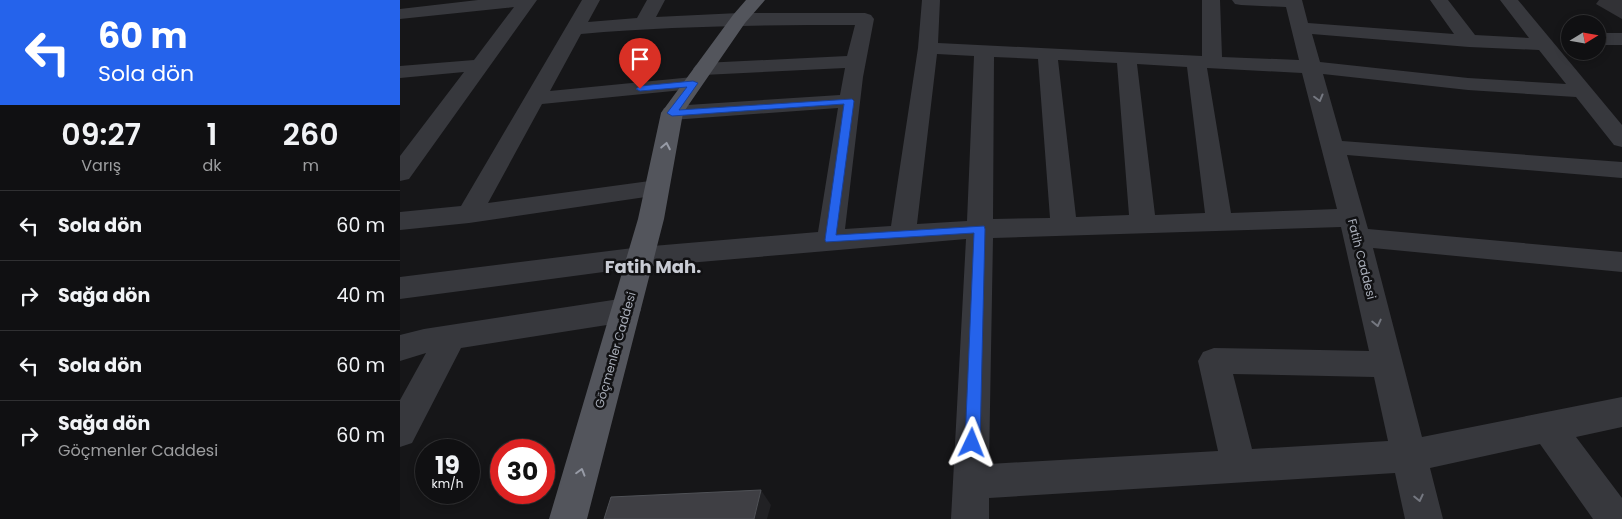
<!DOCTYPE html>
<html lang="tr">
<head>
<meta charset="utf-8">
<style>
	:root { --surface:#101012; --page:#1e1e20; --text:#f1f3f6; --muted:#9c9d9f; --line:#303032 }
	body { margin:0; font-family:Poppins,sans-serif; background:var(--page); color:var(--text); height:100vh; display:flex; flex-direction:column; font-size:19px; white-space:nowrap }
	* { box-sizing:border-box; margin:0 }
	p { font-size:16px; color:var(--muted) }
	.icon { flex:none; width:28px; height:28px; fill:none; stroke:currentColor; stroke-width:2; stroke-linecap:round; stroke-linejoin:round }
	.map { position:relative; flex:1; overflow:hidden }
	.side { display:flex; flex-direction:column; background:var(--surface); width:400px }
	.side>* { flex:none }
	.banner { background:#2563eb; color:#fff; overflow:hidden }
	.needle { width:32px; rotate:79deg }
	.tools { position:absolute; left:1161px; top:15px; display:grid; gap:10px }
	.tools a { display:grid; place-items:center; width:45px; height:45px; border-radius:50%; background:var(--surface); box-shadow:0 2px 8px #0003,0 0 0 1px var(--line); font-size:25px }
	.speed { position:absolute; left:15px; top:439px; display:flex; gap:10px; font-size:25px; font-weight:700; text-align:center }
	.speed>* { display:grid; place-content:center; width:65px; height:65px; border-radius:50%; background:var(--surface); box-shadow:0 2px 8px #0003,0 0 0 1px var(--line); line-height:1 }
	.speed small { font-size:12px; font-weight:400 }
	.speed .limit { border:8px solid #d22; background:#fff; color:#111 }
	.pin { position:absolute; display:grid; place-items:center; width:42px; height:42px; color:#fff; margin:-51px -21px; border-radius:50% 50% 50% 0; rotate:-45deg; box-shadow:0 0 5px #0007 }
	.pin .icon { rotate:45deg }
	.me { position:absolute; width:55px; margin:-28px; rotate:2deg; stroke-linejoin:round; filter:drop-shadow(0 0 4px #0008) }
	.turn { display:flex; align-items:center; gap:18px; height:105px; padding:0 15px; font-size:22px }
	.turn .icon { width:65px; height:65px; stroke-width:2.5 }
	.turn b { display:block; font-size:35px; line-height:42px }
	.eta { display:flex; justify-content:space-evenly; align-items:center; height:85px; text-align:center }
	.eta b { font-size:30px; font-weight:600; line-height:35px }
	ul { padding:0; list-style:none }
	li { display:flex; align-items:center; gap:15px; height:70px; padding:0 15px; border-top:1px solid var(--line) }
	li div { flex:1 }
	li b { display:block; font-size:19px }
	li em { font-style:normal }
	main { display:flex; flex:1; min-height:0 }
	.map>svg:first-child { display:block }
</style>
</head>
<body>
<main>
<section class="side">
<div class="banner">
<div class="turn"><svg class="icon" aria-label="left" viewBox="0 0 24 24"><path d="M17 20v-9H6M10 6l-5 5 5 5"/></svg><div><b>60 m</b>Sola dön</div></div>
</div>
<div class="eta">
<div><b>09:27</b><p>Varış</p></div>
<div><b>1</b><p>dk</p></div>
<div><b>260</b><p>m</p></div>
</div>
<ul>
<li><svg class="icon" aria-label="left" viewBox="0 0 24 24"><path d="M17 20v-9H6M10 6l-5 5 5 5"/></svg><div><b>Sola dön</b></div><em>60 m</em></li>
<li><svg class="icon" aria-label="right" viewBox="0 0 24 24"><path d="M7 20v-9h11M14 6l5 5-5 5"/></svg><div><b>Sağa dön</b></div><em>40 m</em></li>
<li><svg class="icon" aria-label="left" viewBox="0 0 24 24"><path d="M17 20v-9H6M10 6l-5 5 5 5"/></svg><div><b>Sola dön</b></div><em>60 m</em></li>
<li><svg class="icon" aria-label="right" viewBox="0 0 24 24"><path d="M7 20v-9h11M14 6l5 5-5 5"/></svg><div><b>Sağa dön</b><p>Göçmenler Caddesi</p></div><em>60 m</em></li>
</ul>
</section>
<div class="map">
<svg width="1222" height="519" viewBox="0 0 1222 519">
	<rect width="100%" height="100%" fill="#161618"/>
	<g fill="none" stroke-linecap="round" stroke-linejoin="round">
		<path fill="#37383d" fill-rule="evenodd" d="M78,0h59l-128,179 -9,2v-25l64,-84 -64,6v-12l74,-6 40,-53 -114,12v-10z
			M182,0h18l-12,22 49,-4 10,-18h18l-9,17 83,-4h126l6,2 3,4 -11,58 -18,152 46,-3 27,-178 4,-48h18l-2,43 264,13v-56h18l2,57 77,3 -13,-53 -45,-2 -6,-1 -3,-4h70l6,23 146,11 -24,-34h18l27,35 54,3 -29,-38h18l104,125v22l-8,-2 -38,-48 -108,-7 -145,-16 19,67 280,21v16l-275,-23 21,74 254,23v20l-249,-24 49,189 200,-40v30l-46,10 46,61v21h-29l-53,-75 -110,24 13,51h-38l-10,-46 -406,25v21h-38l15,-280 -325,28 -241,32v-22l241,-30 177,-15 20,-124 -166,12 -8,-2 -3,-5 3,-5 8,-2 168,-11 5,-27 -142,7 -7,-2 -3,-4 3,-4 7,-2 144,-7 8,-31c-92,0 -183,1 -274,9l-31,57 143,-14 7,2 3,4 -3,4 -7,2 -151,15 -54,99 169,-23 9,2 3,6 -3,6 -197,29 -69,7v-18l61,-6zM912,34l157,13 70,3 27,34 -98,-6 -148,-16zM537,54l37,2 -7,165 -50,3zM594,57l44,2 12,159 -57,1zM658,60l59,3 12,152 -53,2zM737,64l50,3 18,146 -50,2zM807,68l95,5 35,136 -106,4zM941,227l28,124 -155,-3 -11,4 -5,9 20,90 -229,13 4,-226zM833,374l141,3 14,64 -136,8z
			M1198,33h24v12h-24z
			M226,298l10,4 5,8 -5,8 -10,4 -165,26 -49,95 -12,4v-47l26,-47 -26,8v-26l24,-6z"/>
		<path fill="#53555c" fill-rule="evenodd" d="M346,0h19l-20,23 -62,90 -19,106 -77,300h-38l89,-300 23,-106 72,-98z"/>
	</g>
	<path fill="#323236" d="M1199,0h23v19l-26,-15z"/>
	<path fill="#212124" d="M361,490l10,15 -4,14h-13z"/>
	<path fill="#3f3f44" stroke="#4f5156" d="M361,490l-7,29h-150l7,-22z"/>
	<defs><path id="oneway-chevron" d="M-2-3.5L2.5 0L-2 3.5" fill="none" stroke-width="1.6" stroke-linecap="round" stroke-linejoin="round" transform="scale(1.25)"/></defs>
	<g stroke="#757881">
		<use href="#oneway-chevron" transform="translate(919 98) rotate(75)"/>
		<use href="#oneway-chevron" transform="translate(977 323) rotate(77)"/>
		<use href="#oneway-chevron" transform="translate(1019 498) rotate(77)"/>
	</g>
	<g stroke="#979ba6">
		<use href="#oneway-chevron" transform="translate(266 146) rotate(-79)"/>
		<use href="#oneway-chevron" transform="translate(181 472) rotate(-74)"/>
	</g>
	<path fill="#2563eb" stroke="#184099" d="M293,81l5,2 -19,27 173,-11 2,2 -18,134 148,-9 1,3 -5,214 -3,5 -5,2 -5,-2 -2,-5 9,-210 -148,9 -1,-2 19,-136 -172,12 -5,-3 20,-26 -47,4 -4,-2 4,-3z"/>
	<g text-anchor="middle" dominant-baseline="central" stroke-width="5" stroke-linejoin="round" paint-order="stroke">
		<g font-size="12" fill="#a8adb8" stroke="#111113">
			<text transform="translate(962 259) rotate(76)">Fatih Caddesi</text>
			<text transform="translate(215 350) rotate(-74)">Göçmenler Caddesi</text>
		</g>
		<g font-size="18" font-weight="bold" fill="#c9ccd4" stroke="#111113">
			<text x="253" y="266">Fatih Mah.</text>
		</g>
	</g>
</svg>
<div class="tools">
<a><svg class="needle" viewBox="-14 -14 28 28"><path d="M0-13l5 13h-10z" fill="#e53935"/><path d="M0 13l5-13h-10z" fill="#9c9d9f"/></svg></a>
</div>
<div class="speed"><div>19<small>km/h</small></div><div class="limit">30</div></div>
<div class="pin" style="left:240px;top:89px;background:#d93025"><svg class="icon" aria-label="arrive" viewBox="0 0 24 24"><path d="M6 21V4h12l-3 4 3 4H6"/></svg></div>
<svg class="me" style="left:572px;top:443px" viewBox="-20 -20 40 40"><path d="M0-17L14 15 0 8-14 15z" fill="#2563eb" stroke="#fff" stroke-width="4"/></svg>
</div>
</main>
</body>
</html>
